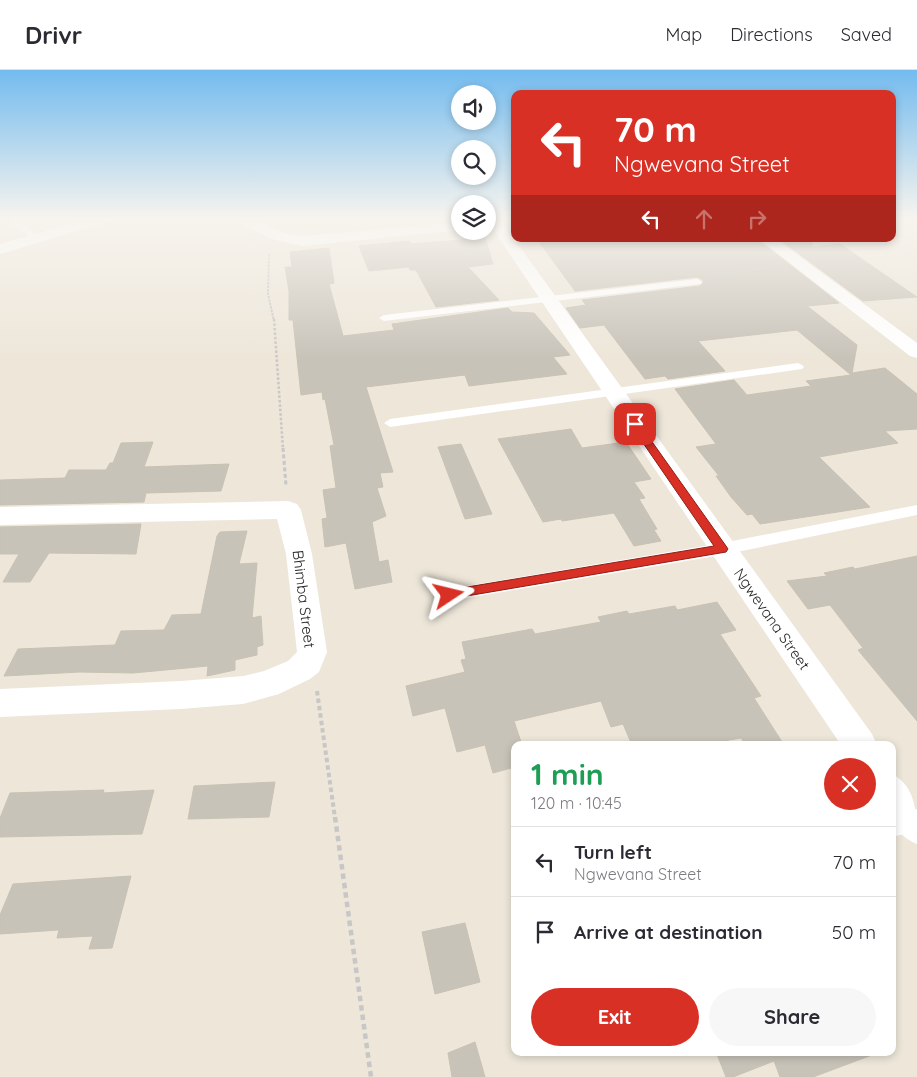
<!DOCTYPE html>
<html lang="en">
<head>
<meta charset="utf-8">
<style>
	:root { --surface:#fff; --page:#f7f7f7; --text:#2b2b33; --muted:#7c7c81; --line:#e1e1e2; --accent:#d93025 }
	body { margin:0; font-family:Quicksand,sans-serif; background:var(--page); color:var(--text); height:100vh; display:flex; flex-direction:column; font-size:19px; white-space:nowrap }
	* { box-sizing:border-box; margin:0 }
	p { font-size:16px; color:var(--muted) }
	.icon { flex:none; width:28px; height:28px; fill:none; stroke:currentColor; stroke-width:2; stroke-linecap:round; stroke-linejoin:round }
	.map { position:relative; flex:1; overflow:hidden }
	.drawer { position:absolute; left:511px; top:671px; width:385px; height:315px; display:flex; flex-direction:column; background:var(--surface); border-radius:10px; box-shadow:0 2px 8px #0003 }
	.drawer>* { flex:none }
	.top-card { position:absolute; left:511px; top:20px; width:385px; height:152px; border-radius:10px; box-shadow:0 2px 8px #0003; background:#d93025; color:#fff; overflow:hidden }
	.fabs { position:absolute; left:451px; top:15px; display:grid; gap:10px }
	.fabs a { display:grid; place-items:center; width:45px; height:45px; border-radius:50%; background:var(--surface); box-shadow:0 2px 8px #0003; font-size:25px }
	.pin { position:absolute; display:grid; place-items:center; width:42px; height:42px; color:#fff; margin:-21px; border-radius:10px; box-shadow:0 2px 8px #0006 }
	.me { position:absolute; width:55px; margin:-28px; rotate:80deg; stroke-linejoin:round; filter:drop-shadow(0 0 4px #0008) }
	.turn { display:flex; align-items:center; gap:18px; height:105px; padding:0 20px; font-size:22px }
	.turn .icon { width:65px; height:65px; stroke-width:2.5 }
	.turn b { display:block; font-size:35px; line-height:42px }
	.lanes { display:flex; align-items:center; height:48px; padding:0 20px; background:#0003; justify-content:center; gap:25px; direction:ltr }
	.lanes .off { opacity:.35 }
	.round { display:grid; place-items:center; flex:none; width:52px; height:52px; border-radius:26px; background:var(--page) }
	.overview { display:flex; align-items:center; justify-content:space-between; height:85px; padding:0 20px }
	h1 { font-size:30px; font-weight:700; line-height:38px; color:#1e9e55 }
	.cta { display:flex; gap:10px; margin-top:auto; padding:10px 20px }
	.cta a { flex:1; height:58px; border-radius:30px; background:var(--accent); color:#fff; font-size:20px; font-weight:700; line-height:58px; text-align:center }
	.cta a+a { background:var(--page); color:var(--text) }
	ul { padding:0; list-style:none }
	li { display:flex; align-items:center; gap:15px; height:70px; padding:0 20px; border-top:1px solid var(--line) }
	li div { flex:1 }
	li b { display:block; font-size:19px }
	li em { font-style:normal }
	header { display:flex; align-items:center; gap:30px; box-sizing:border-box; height:70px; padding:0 25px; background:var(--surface); border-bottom:1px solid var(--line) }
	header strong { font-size:24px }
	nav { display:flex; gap:28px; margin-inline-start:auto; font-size:18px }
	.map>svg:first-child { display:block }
</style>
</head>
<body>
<header>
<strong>Drivr</strong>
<nav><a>Map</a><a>Directions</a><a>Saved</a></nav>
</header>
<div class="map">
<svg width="917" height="1007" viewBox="0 0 917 1007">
	<rect width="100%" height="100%" fill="#ede6d9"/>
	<path fill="#c8c3b9" stroke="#c8c2b3" d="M485,168l8,26 -25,3 31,33 -63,7 -20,-37h-6l-1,-3 -40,4 -10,-25 50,-5 2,3z
		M537,169h220l82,64 -32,3 50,39 -5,28 33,-5 32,26v35l-32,2 13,12 -79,14 51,50 -110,17 -8,-10 -5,1 -16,-18 -15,-21h3l-23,-29 20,-3 -41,-55 59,-9 13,15 64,-9 -5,-5 45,-6 -54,-45 -99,11 27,30 -57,8 -3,-3 -20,3 -41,-54 -24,3 -14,-20 20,-3 -4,-5 118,-14 3,-3v-3l-6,-3 -122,14z
		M779,169h33v8l28,-3 77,53 -54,4z
		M329,178l5,35 -5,1 14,52 51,-6 -2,-6 116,-16 4,4 22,1 36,42 -17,2 14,17 -98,12 -4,-11 -99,12 27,85 -13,1 3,14 -6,1 9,28 -14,6 7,40 9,-2 4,22 -37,7 -9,-46 -21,4 -3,-28 5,-1 -4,-28 13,-2 -6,-42 4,-1 -9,-46 -2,1 -1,-8 -21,3 -8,-75h-4v-29l-4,-24h7l-2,-15z
		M571,359l11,19 44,-6 25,37 -17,3 11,16 -6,1 18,30 -3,1 7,11 -27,5 -20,-33 -52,8 -1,-2 -18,3 -45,-83z
		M153,372l-9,25 85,-3 -8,27 -75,2 -2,9 -144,3v-25l65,-2 4,-8h37l4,-7h3l8,-20z
		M461,374l31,70 -27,5 -27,-72z
		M141,454l-5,30 -87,-1 -19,29h-27l16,-28h-19v-27z
		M247,461l-8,33 18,-1 -5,55 9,-2 2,29 -6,2v8l-22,5v10l-28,6 1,-10 -75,7 -53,-1 -76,4 14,-27 97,-4 6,-14 43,-1 8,-15 29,-1 16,-78 3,-4z
		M917,486v165l-59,-71 5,-2 -33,-43 -22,4 -21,-28 40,-5 -3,-3 29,-6 2,2z
		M717,532l19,28 -16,4 41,62 -7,2 30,47h-38l-5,-7 -41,7h-68l-9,-21 -12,3 -10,-26 -87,20 8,24h-7v22l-22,6 -8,-28 -28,7 -12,-44 -32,8 -7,-30 59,-14 -4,-12 5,-1 -4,-17 70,-13 3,5 66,-12 -3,-5 29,-6 2,3 46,-8 2,4z
		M275,712l-6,35 -81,2 6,-33z
		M104,720l-1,3 51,-3 -12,44 -142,3v-19l10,-25z
		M131,806l-19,72 -23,1 4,-13 -36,2 2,-8 -59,4v-19l13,-31z
		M465,853l15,59 -45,12 -13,-62z
		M475,972l10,35h-33l-4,-24z
		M716,982h156v3l-59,22h-33l-6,-16 -41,16h-7z"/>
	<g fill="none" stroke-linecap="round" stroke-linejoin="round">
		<path stroke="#c7c7c7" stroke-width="2" stroke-dasharray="2.5 1" stroke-linecap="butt" d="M269,184l-1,40 6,27
			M713,205l58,-8"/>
		<path stroke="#c7c7c7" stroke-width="2.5" stroke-dasharray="2.5 2" stroke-linecap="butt" d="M274,249l9,130"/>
		<path stroke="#c7c7c7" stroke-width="3" stroke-dasharray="4 2.5" stroke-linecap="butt" d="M283,378l3,38"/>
		<path stroke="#c7c7c7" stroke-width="4" stroke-dasharray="4.5 3" stroke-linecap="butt" d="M317,621l18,127"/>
		<path stroke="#c7c7c7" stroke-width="4.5" stroke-dasharray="5.5 4" stroke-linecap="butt" d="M335,747l36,260"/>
		<path fill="#fff" fill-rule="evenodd" d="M7,148h9l24,20 -4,3 -3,-1z
			M697,209l5,3 -2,2 -316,37 -5,-3 5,-3z
			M798,293l4,2 2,2 -2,2 -412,58 -6,-4 6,-4z
			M917,435v10l-195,40 -273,46 -6,-1 -2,-5 2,-5 6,-1 273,-46z
			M917,739v22l-25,6v-22z"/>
		<path fill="#fff" fill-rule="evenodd" d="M89,148h23l-2,3 -110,33v-10z
			M233,148h19l32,15 19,3 157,-14v8l-157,16 -28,-6 -40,-19z
			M488,148h11l373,516 5,11h-36l-353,-523z
			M288,431l9,3 4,6 11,44 15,98 -8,20 -9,7 -31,15 -36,10 -62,5 -181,8v-28l181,-8 62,-5 21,-5 24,-10 9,-9 -11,-98 -9,-35 -277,6v-18z
			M892,704c25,13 25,41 25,70 -32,-13 -25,-40 -25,-70z"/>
		<path fill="#fff" fill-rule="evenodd" d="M759,169h17l141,104v15l-7,-2z"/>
	</g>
	<linearGradient id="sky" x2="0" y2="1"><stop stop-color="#73bbef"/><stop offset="0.51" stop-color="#f7f4ee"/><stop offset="1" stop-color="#f7f4ee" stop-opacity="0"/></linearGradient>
	<rect width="917" height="289" fill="url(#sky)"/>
	<path fill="#d93025" stroke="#8d1f18" d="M635,351l3,1 88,124 2,3 -2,3 -277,47 -5,-1 -1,-3 6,-5 265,-44 -84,-122z"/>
	<g text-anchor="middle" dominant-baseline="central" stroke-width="4" stroke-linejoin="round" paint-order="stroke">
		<g font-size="15" fill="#292929" stroke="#fff">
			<text transform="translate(304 529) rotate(83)">Bhimba Street</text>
			<text transform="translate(772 549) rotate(55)">Ngwevana Street</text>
		</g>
	</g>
</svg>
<div class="fabs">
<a><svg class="icon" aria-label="sound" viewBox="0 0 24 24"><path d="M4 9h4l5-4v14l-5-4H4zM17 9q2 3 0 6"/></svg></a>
<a><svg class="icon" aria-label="search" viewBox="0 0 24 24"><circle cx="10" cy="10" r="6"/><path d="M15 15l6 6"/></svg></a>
<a><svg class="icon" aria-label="layers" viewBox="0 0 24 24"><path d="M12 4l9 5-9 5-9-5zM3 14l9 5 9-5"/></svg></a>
</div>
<div class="pin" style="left:635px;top:354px;background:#d93025"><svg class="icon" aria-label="arrive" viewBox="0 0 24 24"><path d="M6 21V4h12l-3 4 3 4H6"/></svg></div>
<svg class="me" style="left:449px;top:525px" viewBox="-20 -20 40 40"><path d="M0-17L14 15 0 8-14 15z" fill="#d93025" stroke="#fff" stroke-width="4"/></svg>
<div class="top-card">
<div class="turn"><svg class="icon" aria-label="left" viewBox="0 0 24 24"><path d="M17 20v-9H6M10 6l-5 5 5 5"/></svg><div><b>70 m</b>Ngwevana Street</div></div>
<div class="lanes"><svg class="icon" aria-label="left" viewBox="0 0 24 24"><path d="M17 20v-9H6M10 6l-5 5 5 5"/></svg><svg class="icon off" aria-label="ahead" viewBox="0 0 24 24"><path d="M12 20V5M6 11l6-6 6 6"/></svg><svg class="icon off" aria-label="right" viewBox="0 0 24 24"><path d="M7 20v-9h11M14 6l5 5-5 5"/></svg></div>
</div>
<section class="drawer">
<div class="overview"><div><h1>1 min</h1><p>120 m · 10:45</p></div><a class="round" style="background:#d93025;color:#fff"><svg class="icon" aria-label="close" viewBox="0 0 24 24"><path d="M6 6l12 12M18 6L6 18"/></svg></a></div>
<ul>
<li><svg class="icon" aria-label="left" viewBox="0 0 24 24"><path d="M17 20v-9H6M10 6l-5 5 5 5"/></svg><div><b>Turn left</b><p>Ngwevana Street</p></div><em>70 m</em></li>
<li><svg class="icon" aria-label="arrive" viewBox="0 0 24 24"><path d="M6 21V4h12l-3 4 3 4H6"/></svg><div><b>Arrive at destination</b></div><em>50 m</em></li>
</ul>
<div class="cta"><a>Exit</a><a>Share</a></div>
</section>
</div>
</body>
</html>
